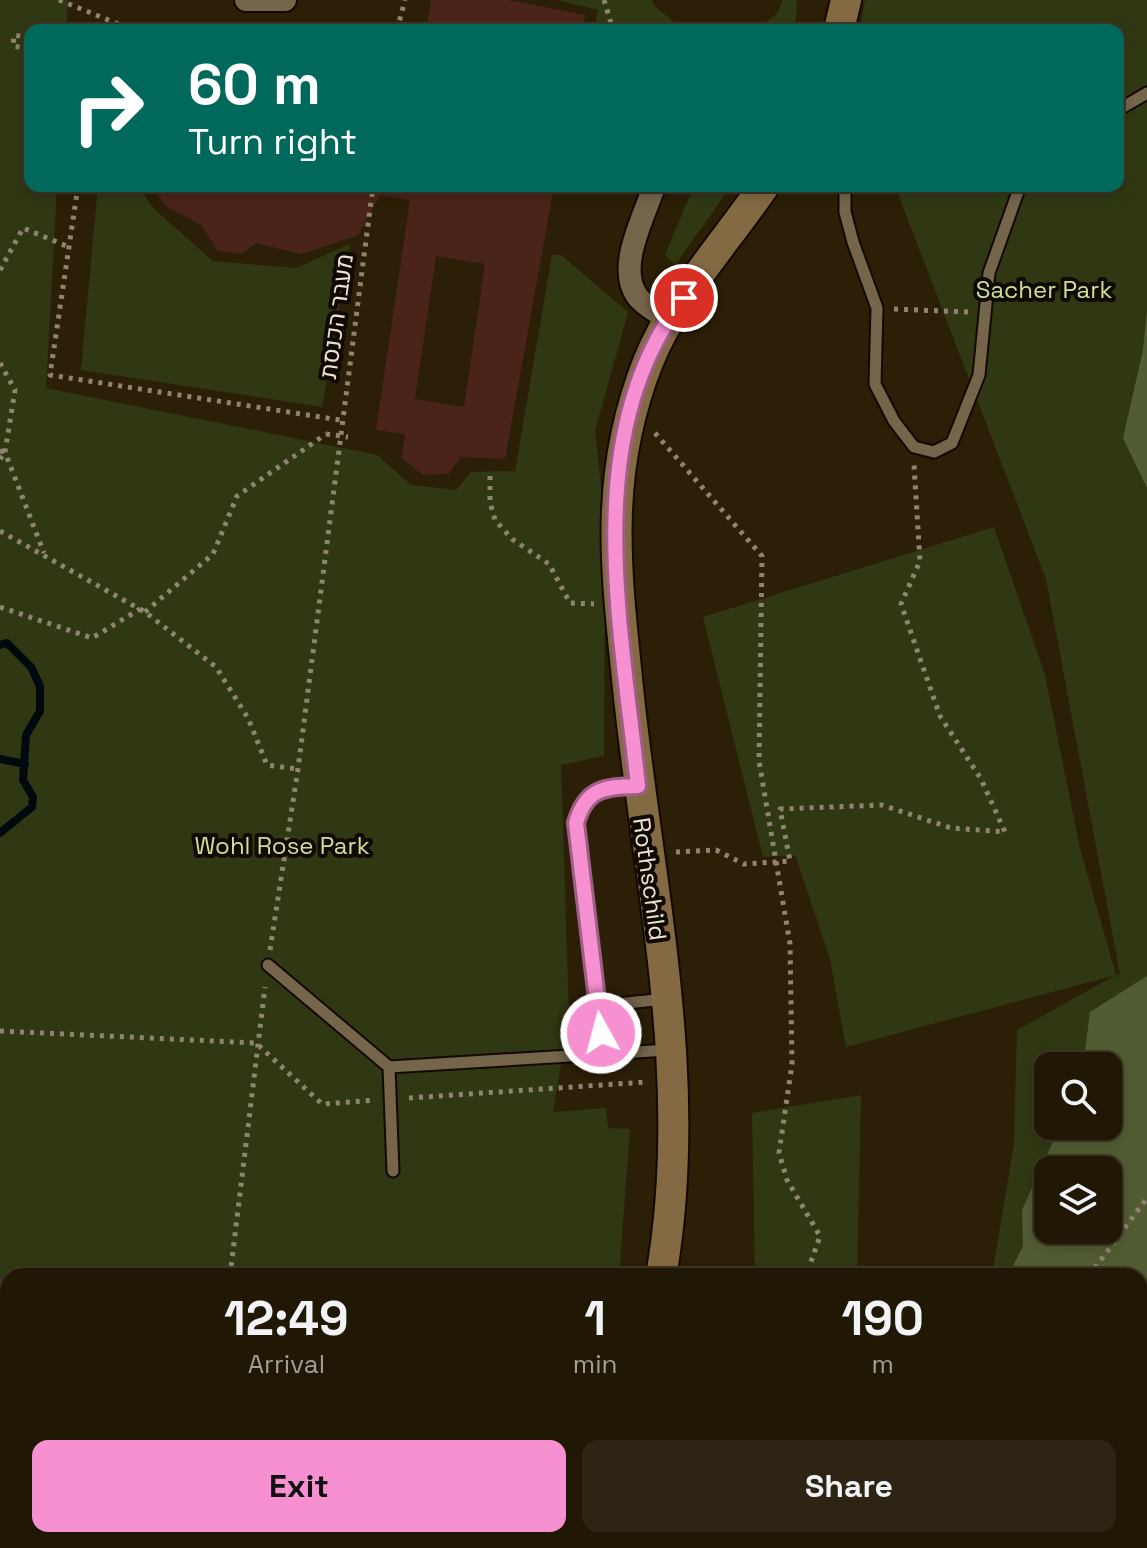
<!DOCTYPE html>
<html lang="en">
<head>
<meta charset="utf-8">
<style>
	:root { --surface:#211705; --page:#2d2413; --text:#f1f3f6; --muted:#a29f9a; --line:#3e3627; --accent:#f690d0 }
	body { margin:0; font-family:"Space Grotesk",Heebo,sans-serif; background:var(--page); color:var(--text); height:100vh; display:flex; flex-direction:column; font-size:30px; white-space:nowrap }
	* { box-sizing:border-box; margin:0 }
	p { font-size:26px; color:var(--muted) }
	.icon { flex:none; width:44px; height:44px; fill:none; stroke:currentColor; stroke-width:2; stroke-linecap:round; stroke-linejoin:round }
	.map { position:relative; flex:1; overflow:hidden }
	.panel { position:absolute; left:0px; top:1268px; width:1148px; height:280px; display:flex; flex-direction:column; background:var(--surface); border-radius:24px 24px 0 0; box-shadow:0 4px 12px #0003,0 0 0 2px var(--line) }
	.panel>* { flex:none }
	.banner { position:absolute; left:24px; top:24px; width:1100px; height:168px; border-radius:16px; box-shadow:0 4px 12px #0003,0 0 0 2px var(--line); background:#00695c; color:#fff; overflow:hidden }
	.tools { position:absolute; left:1034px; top:1052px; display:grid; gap:16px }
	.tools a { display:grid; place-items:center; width:88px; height:88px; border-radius:16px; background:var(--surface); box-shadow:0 4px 12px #0003,0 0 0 2px var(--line); font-size:40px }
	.pin { position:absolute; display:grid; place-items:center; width:68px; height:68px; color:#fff; margin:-34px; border:4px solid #fff; border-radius:50%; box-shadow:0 2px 8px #0007 }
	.me { position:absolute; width:88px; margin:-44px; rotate:353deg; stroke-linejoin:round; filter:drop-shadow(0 0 6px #0008) }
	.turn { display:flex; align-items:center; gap:28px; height:168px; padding:0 32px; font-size:36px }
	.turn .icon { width:104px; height:104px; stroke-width:2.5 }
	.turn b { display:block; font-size:56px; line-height:68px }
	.eta { display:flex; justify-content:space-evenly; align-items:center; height:136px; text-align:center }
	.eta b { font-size:48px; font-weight:700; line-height:56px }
	.button { display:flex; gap:16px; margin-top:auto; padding:16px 32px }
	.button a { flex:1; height:92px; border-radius:16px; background:var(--accent); color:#111; font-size:32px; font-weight:700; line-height:92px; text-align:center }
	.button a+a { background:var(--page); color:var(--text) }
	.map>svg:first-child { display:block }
</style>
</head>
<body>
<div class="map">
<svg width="1147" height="1548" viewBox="0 0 1147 1548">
	<rect width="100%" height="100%" fill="#2c1f07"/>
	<path fill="#303813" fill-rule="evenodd" d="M0,0h68l-2,30h-36v156h27l-11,202 331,67 34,30 45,5 15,-18 44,-1 37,-216h9l67,57 -33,119 10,93 -1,232 -43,9 8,251 -16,96 53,-4 2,20 22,1 -11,147h-611v200l-8,-2z
		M557,0h95l2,6 31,24h-91l4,-20z
		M783,0h14l-2,30h-42l24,-16z
		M865,0h282v1548h-199l1,-8h191v-264h-148l22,-133 3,-113 99,-55 -270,72 -16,-88 -35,-104 -32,2 -60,-240 291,-90 51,148 35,174 36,126 4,-1 -74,-395 -151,-393h223v-156h-258zM1048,1066h60v60h-60zM1048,1170h60v60h-60z
		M98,186h40l16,23 59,52 83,7 54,-24 -28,163 -241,-37z
		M694,186h37l-56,79 -10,-10z
		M861,1095l-4,181h-102l-3,-163z"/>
	<path fill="#525c33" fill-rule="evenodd" d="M1147,310v178l-24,-50 20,-88z
		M1147,976v572h-192l1,-8h184v-264h-132l15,-30 -1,-36 38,-84h48v-60h-25l7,-54zM1048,1170h60v60h-60z"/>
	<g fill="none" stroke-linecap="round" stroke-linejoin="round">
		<path stroke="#00090e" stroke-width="8" d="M0,645l7,-2 24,24 9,19v25l-14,24 -3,45 10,17 -1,10 -32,26
			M0,759l25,5"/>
	</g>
	<path fill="#4b2419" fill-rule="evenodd" d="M431,0h77l77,15 -2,15h-157z
		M151,186h403l-49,273 -44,-2 -13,17 -25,1 -21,-17 3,-24 -29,-4 34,-230 -30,-5 -22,40 -57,19 -45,-11 -15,11 -23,-3 -17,-26 -35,-19zM436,256l49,8 -21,143 -49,-8z
		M600,1540h121l-1,8h-121z"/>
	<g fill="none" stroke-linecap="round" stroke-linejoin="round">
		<defs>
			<path id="lane" d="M1118,110l29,-17
				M845,186v26l8,30 24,66 -2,76 19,37 20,26 20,5 18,-9 27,-68 10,-102 31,-87
				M268,965l121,102 279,-17
				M598,1006l67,-7
				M601,1033l-25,-210c10,-35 27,-36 61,-37
				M389,1067l4,104
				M386,1548l25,-8
				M436,1548l3,-8
				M759,1548l2,-8
				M798,1548l1,-8
				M914,1548l1,-8"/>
			<path id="street" d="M246,0h39
				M654,186c-9,30 -38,80 -17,110 6,9 21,16 30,23
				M896,1540l2,8"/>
			<path id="secondary" d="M839,30l7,-30
				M661,1276c35,-196 -13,-393 -33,-588 -12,-118 -25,-212 20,-326 25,-63 78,-120 116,-176
				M0,1520l8,2"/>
		</defs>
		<use href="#lane" stroke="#140800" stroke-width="15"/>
		<use href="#street" stroke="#140800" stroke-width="26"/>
		<use href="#secondary" stroke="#140800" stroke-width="34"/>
		<path stroke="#8f8471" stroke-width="5" stroke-dasharray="4 6" stroke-linecap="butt" d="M59,0l74,30
			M604,0l9,30
			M397,30l8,-30
			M30,38l-16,-3 -1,11 17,3
			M78,186l-28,189 290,45
			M0,270l23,-42 46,19
			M894,309l74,3
			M0,363l15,27 -10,62 39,101
			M655,433l107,123 -3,205 31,183 2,120 -13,89 8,27 33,56 -14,40
			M0,451l5,1 -5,7
			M490,476v26l5,18 17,19 37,25 21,39 24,1
			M0,531l145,81 71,55 32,51 19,47 31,4
			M0,607l92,31 48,-29
			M145,612l68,-58 24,-58 89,-62
			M676,852l40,-2 28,14 46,-3 -10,-52 102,-4 69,23 54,4 -24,-53 -41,-63 -39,-112 19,-43 -6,-96
			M270,950l28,-181 75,-583
			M0,1031l256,12 66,61 53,-4
			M409,1098l237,-16
			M230,1276l35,-289
			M1089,1276l58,-78
			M0,1310l8,2
			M0,1378l8,-26
			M0,1409l8,5
			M572,1548v-8"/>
		<use href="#lane" stroke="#74654b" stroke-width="11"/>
		<use href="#street" stroke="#74654b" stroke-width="22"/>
		<use href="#secondary" stroke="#846a43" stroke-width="30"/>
		<path stroke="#8f8471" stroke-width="5" stroke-dasharray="4 6" stroke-linecap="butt" d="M326,434l22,3"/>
	</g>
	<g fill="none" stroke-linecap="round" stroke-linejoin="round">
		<defs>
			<path id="route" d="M601,1033l-25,-210c10,-35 28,-36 62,-37 -16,-157 -60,-353 46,-488"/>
		</defs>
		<use href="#route" stroke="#a05e87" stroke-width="20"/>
		<use href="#route" stroke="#f690d0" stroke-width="14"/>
	</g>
	<g text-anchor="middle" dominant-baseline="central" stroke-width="8" stroke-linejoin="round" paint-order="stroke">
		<g font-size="24" fill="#cedf9a" stroke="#100a03">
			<text x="1044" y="289">Sacher Park</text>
			<text x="282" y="845">Wohl Rose Park</text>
		</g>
		<g font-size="24" fill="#ece4d5" stroke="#100a03">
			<text transform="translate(336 316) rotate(-82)">מעבר הכנסת</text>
			<text transform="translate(650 879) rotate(82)">Rothschild</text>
		</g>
	</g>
</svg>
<div class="tools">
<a><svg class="icon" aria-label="search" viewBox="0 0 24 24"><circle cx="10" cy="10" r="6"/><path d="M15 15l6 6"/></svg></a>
<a><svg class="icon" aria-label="layers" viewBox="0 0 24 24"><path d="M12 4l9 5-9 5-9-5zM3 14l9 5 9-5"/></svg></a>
</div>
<div class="pin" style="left:684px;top:298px;background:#d93025"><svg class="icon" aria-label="arrive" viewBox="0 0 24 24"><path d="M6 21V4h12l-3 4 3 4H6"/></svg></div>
<svg class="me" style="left:601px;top:1033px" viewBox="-20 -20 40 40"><circle r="17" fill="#f690d0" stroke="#fff" stroke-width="3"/><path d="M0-11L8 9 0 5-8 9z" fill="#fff"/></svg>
<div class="banner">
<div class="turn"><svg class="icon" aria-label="right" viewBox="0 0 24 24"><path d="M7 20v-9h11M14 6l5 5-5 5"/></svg><div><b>60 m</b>Turn right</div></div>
</div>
<section class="panel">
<div class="eta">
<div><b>12:49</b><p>Arrival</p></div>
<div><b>1</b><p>min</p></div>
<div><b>190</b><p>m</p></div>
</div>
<div class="button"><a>Exit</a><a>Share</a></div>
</section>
</div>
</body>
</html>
